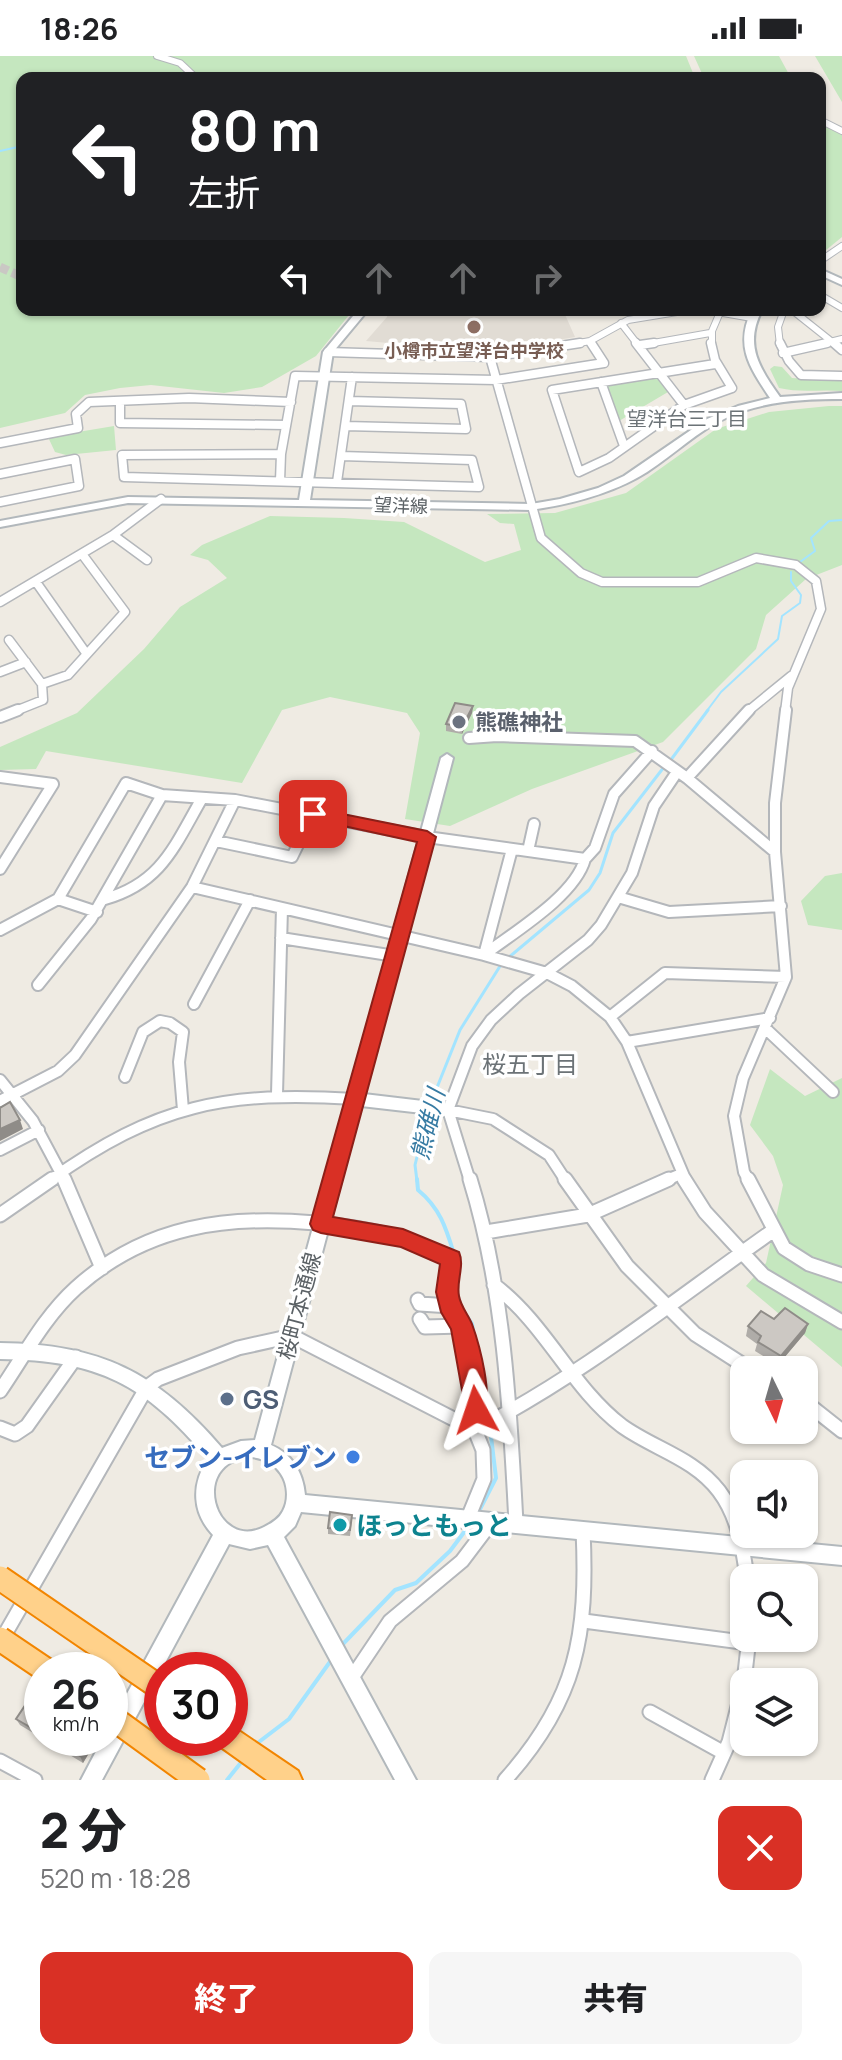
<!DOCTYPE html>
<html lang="ja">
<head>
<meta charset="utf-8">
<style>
	:root { --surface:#fff; --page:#f6f6f6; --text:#202124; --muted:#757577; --accent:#d93025 }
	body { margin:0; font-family:Manrope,"Noto Sans JP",sans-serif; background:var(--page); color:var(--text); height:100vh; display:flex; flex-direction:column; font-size:30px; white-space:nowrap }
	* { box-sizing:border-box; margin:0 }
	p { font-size:26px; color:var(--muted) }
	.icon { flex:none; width:44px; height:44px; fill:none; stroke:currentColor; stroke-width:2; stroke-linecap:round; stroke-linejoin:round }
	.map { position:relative; height:1724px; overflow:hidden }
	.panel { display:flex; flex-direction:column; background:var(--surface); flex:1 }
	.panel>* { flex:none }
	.guide { position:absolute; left:16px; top:16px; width:810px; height:244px; border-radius:16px; box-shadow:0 2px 6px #0004; background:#202124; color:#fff; overflow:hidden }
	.needle { width:52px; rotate:175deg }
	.buttons { position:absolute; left:730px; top:1300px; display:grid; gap:16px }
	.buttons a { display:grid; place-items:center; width:88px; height:88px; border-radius:16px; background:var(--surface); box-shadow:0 2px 6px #0004; font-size:40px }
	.speed { position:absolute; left:24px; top:1596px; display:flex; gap:16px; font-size:40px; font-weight:700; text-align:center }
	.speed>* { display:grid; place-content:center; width:104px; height:104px; border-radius:50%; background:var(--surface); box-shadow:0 2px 6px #0004; line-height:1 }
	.speed small { font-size:20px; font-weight:400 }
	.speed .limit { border:12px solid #d22; background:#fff; color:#111 }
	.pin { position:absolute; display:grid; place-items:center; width:68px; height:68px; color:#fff; margin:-34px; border-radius:16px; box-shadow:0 4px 12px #0006 }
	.me { position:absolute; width:88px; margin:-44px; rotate:355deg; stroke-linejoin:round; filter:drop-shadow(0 0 6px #0008) }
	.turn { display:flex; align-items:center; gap:28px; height:168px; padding:0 40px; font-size:36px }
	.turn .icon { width:104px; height:104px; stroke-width:2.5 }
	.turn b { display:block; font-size:56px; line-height:68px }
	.lanes { display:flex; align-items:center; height:76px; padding:0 40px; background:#0003; justify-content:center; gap:40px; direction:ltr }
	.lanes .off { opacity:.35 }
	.round { display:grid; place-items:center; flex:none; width:84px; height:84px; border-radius:16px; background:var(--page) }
	.head { display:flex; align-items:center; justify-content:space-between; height:136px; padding:0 40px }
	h1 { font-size:48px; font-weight:800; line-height:60px }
	.action { display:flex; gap:16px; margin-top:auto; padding:16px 40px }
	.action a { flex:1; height:92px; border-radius:16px; background:var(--accent); color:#fff; font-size:32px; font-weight:800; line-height:92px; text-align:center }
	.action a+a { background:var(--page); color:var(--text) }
	.status { display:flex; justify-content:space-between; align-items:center; height:56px; padding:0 40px; background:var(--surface); direction:ltr }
	.status svg { height:22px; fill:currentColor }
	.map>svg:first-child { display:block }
</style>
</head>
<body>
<div class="status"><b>18:26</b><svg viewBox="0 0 49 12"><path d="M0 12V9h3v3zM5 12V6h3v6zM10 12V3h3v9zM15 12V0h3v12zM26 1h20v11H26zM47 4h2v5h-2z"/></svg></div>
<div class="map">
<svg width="842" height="1724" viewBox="0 0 842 1724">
	<rect width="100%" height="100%" fill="#efebe3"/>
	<path fill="#e1dcd4" d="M388,254h175l12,27 -87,15 -122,-11 21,-24z"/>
	<path fill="#c5e7bf" d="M0,0h686l9,22h-673v232h148l1,3 182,-3 -37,46 -54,31 -38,6 -73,-8 -31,3 -35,7 -20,18 -65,15z
		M694,0h85l12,22h-87z
		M815,0h27v46z
		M826,71l16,7v103l-22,18v-127z
		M774,310l8,1 10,11 50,3v10c-21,-2 -42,2 -63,-3l-9,-19z
		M657,320l11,16 -49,29 -13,-37z
		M829,350h13v159l-36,14 -40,36 -10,34 -93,93 -131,47 -82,37 -45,-7 15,-86 -13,-20 -77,-16 -48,13 -40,73 -196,-32 -10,18 -36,1v-23l77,-34 67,-64 36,-42 47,-29 -19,-18 -18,-5 12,-10 68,-29 74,2 60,4 81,40 36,-12 -7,-26 -14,-1 -13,-9 68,-1 71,-20 90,-64 53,-17z
		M114,370l2,24 -50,5 -11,-3 -7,-15z
		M842,817v57l-34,-5 -7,-24 24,-25z
		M770,1013l35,27 37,-18v289l-96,-81 20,-23 17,-78 -10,-29 -23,-31z"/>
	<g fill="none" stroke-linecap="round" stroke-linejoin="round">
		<path stroke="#a3e4ff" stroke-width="2" d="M0,95l22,-5
			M800,506l15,-11 -4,-13 18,-17 13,-1
			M706,656l15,-20 57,-53 4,-23 18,-13 1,-8 -10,-14v-9"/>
		<path stroke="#a3e4ff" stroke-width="3" d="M670,705l38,-51
			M508,902l81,-68 11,-17 13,-40 51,-66
			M430,1049l30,-75 42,-67
			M417,1125l-2,-16 13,-53"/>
		<path stroke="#a3e4ff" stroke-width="4" d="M417,1123l1,11c22,18 28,38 36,64
			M457,1206l-1,28 5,18 11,16 16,92
			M477,1459l19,-37 -6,-50
			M341,1590l54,-56 21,-7 34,-32 18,-24
			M255,1689l34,-26 43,-60
			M227,1724l16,-20"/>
		<path stroke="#cac8c4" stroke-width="9" stroke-dasharray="9 4" stroke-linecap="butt" d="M0,211l22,10"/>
		<defs>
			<path id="street-far3" d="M157,0l23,7 16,15
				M820,64l22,11
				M820,205l22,-15
				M820,239l22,13
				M706,254l46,8
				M792,254l44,35
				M621,267l17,22
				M590,285l2,4
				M568,289l22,-4 38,-21 61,-10
				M642,289l68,-12
				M712,289v-14l9,-21
				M780,289l-2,-18 6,-17
				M818,289l24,-6"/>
			<path id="street-far2" d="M636,287l48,62
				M711,287l4,17 17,28 -48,17 -75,53 -30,14 -27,-82 163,-26
				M780,287l9,18 12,14 41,1
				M834,287l8,7
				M640,289l14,-2
				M328,296l162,5 90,-14
				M783,297l44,-10
				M490,301l51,181 40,35 21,9h96l58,-24 40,7 20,16 5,28 -33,79 -3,24
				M601,326l23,64
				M120,345v22l166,2
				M345,370l121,3 -5,-25 -112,-3
				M0,387l78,-15 -2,-14 13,-12 100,-4 102,4
				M281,398l-159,1 2,22 355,10 -7,-27 -131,-4
				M0,418l75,-15 4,27 -79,16
				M280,425l1,-27 14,-78 201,4 108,-17 -13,-20
				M337,426l15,-105
				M113,479l34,25
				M36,526l50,71
				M0,546l113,-67 48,-36
				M9,584l33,44 1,16 -30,12
				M0,616l26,-10
				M42,628l26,-9 57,-63 -43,-58
				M747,656l44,-36"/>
			<path id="street-far1" d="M0,661l18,-7
				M469,682l28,-2 138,5 52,37 88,74
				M0,721l53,7 -53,85
				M687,722l62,-68
				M216,785l76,16 21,-43
				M528,795l6,-27
				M192,831l292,68 63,18 25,13 38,31 17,25 59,139
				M618,841l51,15 112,-6
				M58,843l39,13
				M105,843c56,-16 69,-52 96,-99
				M0,874l58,-31 68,-116 36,12 73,5 192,37 158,22 10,-11 19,-54 38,-43
				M281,882l114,18
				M484,899c30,-23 91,-59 101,-96
				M484,899l28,-106
				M38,929l53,-66 71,-124
				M194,948l56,-104
				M610,961l55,-44 121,4
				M766,973l67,63
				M627,986l143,-24
				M125,1021l18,-45 17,-11 10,2 13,9 -4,30 4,48
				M0,1024l33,41 32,60
				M277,1038l5,-186
				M0,1045l58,-30 17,-16 117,-168 43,-87
				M448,1054l45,9 56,36 17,26
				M0,1094l39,-20
				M49,1125c108,-77 176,-90 307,-82
				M470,1125l-22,-71 24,-64 19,-26 28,-26 69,-54 13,-15 31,-52 22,-67 23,-34
				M664,1125l17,-7
				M749,1125l-5,-9 -10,-56 9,-38 43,-101 -11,-125v-49l11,-93"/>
			<path id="street" d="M64,1123l38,89
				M470,1123c34,110 40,229 46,344
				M565,1123l62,87 68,68 56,36
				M684,1123l21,33 58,63 79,47
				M748,1123l36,69 25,16 33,11
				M0,1159l52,-36
				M486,1176l102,-17 81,-36
				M494,1229c52,39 77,102 128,141 32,23 72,32 97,65 19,25 24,57 28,87
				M418,1244l2,4 30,2
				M420,1263l5,8 37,-1
				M0,1335c24,-35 44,-74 76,-103 70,-63 151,-73 240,-65 48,5 93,13 135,36l-4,33 5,20 10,14 14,64 -1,40 8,20 1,29 -16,39
				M804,1345l38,30
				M0,1372l15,6 12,-8 49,-69
				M584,1565l165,22
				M1,1585l146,-254 11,-8 80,-31 54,-12 183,94c106,-54 202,-132 299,-200
				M351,1623l39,-58 72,-60 31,-41
				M744,1626l5,-44
				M650,1656l74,41
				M0,1705l35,19
				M505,1724c72,-80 83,-145 78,-250
				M712,1724l17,-38 15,-59"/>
			<path id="secondary" d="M820,213l22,10v6l-22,-10z
				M358,254h10l-35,42 -23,148 221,4 29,-5 38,-11 26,-12 83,-57 31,-13 32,-8c-20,-30 -36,-52 -18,-88h10c-18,35 -3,57 18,87l62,-4v6c-39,0 -78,2 -114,18 -31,14 -53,37 -81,55 -35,22 -76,32 -116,38l-403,-7 -128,24v-6l128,-24 171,3 24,-148z
				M447,698l6,4 -89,336 84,10 5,2 3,4 -3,4 -5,2 -87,-10 -90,339c21,9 32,27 34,50l537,52v18l-541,-53 -6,14 -11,11 132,243h-21l-127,-235 -18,4 -21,-5 -127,236h-21l22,-42h7v-13l103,-190c-21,-22 -22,-51 -5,-76 -63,-75 -110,-99 -208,-100v-16c100,1 157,29 222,105l19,-7 14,-1 186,-682zM250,1401c13,1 24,6 31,17 7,10 8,26 2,37 -4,8 -11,12 -19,16 -49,25 -76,-65 -14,-70z"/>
			<path id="highway" d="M230,1669l68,46 4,9h-35l-46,-33 -4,-9h13z"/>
		</defs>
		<use href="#street-far3" stroke="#b4b7bb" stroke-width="8"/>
		<use href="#street-far2" stroke="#b4b7bb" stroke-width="11"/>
		<use href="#street-far1" stroke="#b4b7bb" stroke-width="14"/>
		<use href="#street" stroke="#b4b7bb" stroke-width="17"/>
		<use href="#secondary" stroke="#b2b8bc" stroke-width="4"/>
		<use href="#highway" stroke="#f28500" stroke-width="4"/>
		<use href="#street-far3" stroke="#fff" stroke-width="6"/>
		<use href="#street-far2" stroke="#fff" stroke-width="8"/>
		<use href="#street-far1" stroke="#fff" stroke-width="10"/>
		<use href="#street" stroke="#fff" stroke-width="13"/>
		<use href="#secondary" fill="#fff" fill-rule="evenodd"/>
		<use href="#highway" fill="#ffd18a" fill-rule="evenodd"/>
		<defs>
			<path id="highway-bridge" d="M0,1522l162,111
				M0,1583l46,31
				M110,1660l88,64"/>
		</defs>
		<use href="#highway-bridge" stroke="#f28500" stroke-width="27" stroke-linecap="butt"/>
		<use href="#highway-bridge" stroke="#ffd18a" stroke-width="23"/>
	</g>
	<path fill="#afaca8" d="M473,650l-1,7 -10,21 -16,-3v-7z
		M774,1263l34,5 -3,9 -27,32 -23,-14 2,-7 -11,-8 2,-10z
		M352,1464l-2,16 -22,-2v-6z
		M42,1624v58h56l-15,25 -63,-38 -4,-6z"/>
	<path fill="#8f8c88" d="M473,650l-1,7 -10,21v-7z
		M20,1064l3,9 -23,12v-12z
		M808,1268l-3,9 -27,32 3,-9z
		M91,1682h7l-15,25 -3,-7z"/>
	<path fill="#ccc8c3" stroke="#8f8c88" stroke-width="2" d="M455,647l18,3 -11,21 -16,-3z
		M10,1046l10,18 -20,9v-21z
		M785,1252l23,16 -27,32 -23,-14 3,-6 -13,-10 13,-15 13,8z
		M330,1456l22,3 -2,15 -22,-2z
		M42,1624v54l-26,-15z
		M49,1682h42l-11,18z"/>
	<path fill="#d93025" stroke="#8d1f18" stroke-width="2" d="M313,752l114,23 9,6 -103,380 70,12 56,23c6,14 -3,29 0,44 2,11 9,18 13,28 8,22 21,72 12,94l-8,3 -9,-3 -16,-89 -10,-17 -5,-20 4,-28 -39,-17 -80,-14 -8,-3 -3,-6 107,-382 -110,-24 -2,-4z"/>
	<circle fill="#8d6e63" stroke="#fff" stroke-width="3" cx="474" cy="271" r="8"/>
	<circle fill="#6b7280" stroke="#fff" stroke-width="3" cx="459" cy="666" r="8"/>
	<circle fill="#5c6f8a" stroke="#fff" stroke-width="3" cx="227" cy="1343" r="8"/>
	<circle fill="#3f7fe0" stroke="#fff" stroke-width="3" cx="353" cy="1401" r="8"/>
	<circle fill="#0f9aa8" stroke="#fff" stroke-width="3" cx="340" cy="1469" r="8"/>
	<g text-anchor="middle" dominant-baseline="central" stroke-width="7" stroke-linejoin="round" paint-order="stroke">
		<g font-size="18" font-weight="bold" fill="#785e54" stroke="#fff">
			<text x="474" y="294">小樽市立望洋台中学校</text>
		</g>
		<g font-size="18" fill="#5b6165" stroke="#fff">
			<text transform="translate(401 449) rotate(2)">望洋線</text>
		</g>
		<g font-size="20" fill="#6c7377" stroke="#fff">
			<text x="687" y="362">望洋台三丁目</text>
		</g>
		<g font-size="22" font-weight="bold" fill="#5b616d" stroke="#fff" text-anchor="start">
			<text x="475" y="666">熊礁神社</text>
		</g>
		<g font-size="22" fill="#5b6165" stroke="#fff">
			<text transform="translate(299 1250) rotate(-75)">桜町本通線</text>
		</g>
		<g font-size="24" fill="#6c7377" stroke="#fff">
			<text x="530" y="1007">桜五丁目</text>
		</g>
		<g font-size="24" font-style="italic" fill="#377ba3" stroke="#fff">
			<text transform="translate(427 1068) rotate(-76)">熊碓川</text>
		</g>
		<g font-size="26" font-weight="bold" fill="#4e5e75" stroke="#fff" text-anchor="start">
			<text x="243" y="1343">GS</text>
		</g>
		<g font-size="26" font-weight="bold" fill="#366cbe" stroke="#fff" text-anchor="end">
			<text x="337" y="1401">セブン-イレブン</text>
		</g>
		<g font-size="26" font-weight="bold" fill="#0d838f" stroke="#fff" text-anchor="start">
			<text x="356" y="1469">ほっともっと</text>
		</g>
	</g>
</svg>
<div class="buttons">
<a><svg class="needle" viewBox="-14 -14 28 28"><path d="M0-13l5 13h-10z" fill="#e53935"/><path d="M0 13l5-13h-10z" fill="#757577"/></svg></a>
<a><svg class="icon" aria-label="sound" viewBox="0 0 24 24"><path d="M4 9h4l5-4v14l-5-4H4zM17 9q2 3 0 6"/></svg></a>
<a><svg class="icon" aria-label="search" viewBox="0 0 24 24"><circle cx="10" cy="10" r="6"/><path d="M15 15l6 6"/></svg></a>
<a><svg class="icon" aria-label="layers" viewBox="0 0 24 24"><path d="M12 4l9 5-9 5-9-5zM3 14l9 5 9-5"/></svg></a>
</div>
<div class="speed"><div>26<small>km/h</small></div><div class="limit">30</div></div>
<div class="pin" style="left:313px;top:758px;background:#d93025"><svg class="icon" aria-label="arrive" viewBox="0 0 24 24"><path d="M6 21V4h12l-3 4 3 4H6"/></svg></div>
<svg class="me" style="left:476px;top:1354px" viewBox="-20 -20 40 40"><path d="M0-17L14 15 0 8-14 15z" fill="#d93025" stroke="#fff" stroke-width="4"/></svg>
<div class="guide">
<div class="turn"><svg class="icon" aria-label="left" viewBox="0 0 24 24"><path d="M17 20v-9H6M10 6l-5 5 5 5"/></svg><div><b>80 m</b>左折</div></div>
<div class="lanes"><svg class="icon" aria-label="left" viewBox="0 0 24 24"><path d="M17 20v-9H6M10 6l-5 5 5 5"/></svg><svg class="icon off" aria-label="ahead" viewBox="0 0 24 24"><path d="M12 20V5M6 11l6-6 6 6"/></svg><svg class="icon off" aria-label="ahead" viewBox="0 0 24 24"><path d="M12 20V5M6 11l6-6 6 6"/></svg><svg class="icon off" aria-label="right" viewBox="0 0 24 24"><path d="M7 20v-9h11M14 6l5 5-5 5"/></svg></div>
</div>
</div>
<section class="panel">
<div class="head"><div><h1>2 分</h1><p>520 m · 18:28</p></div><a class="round" style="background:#d93025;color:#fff"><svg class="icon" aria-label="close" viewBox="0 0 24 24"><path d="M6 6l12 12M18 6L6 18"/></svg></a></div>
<div class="action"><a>終了</a><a>共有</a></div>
</section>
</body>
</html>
